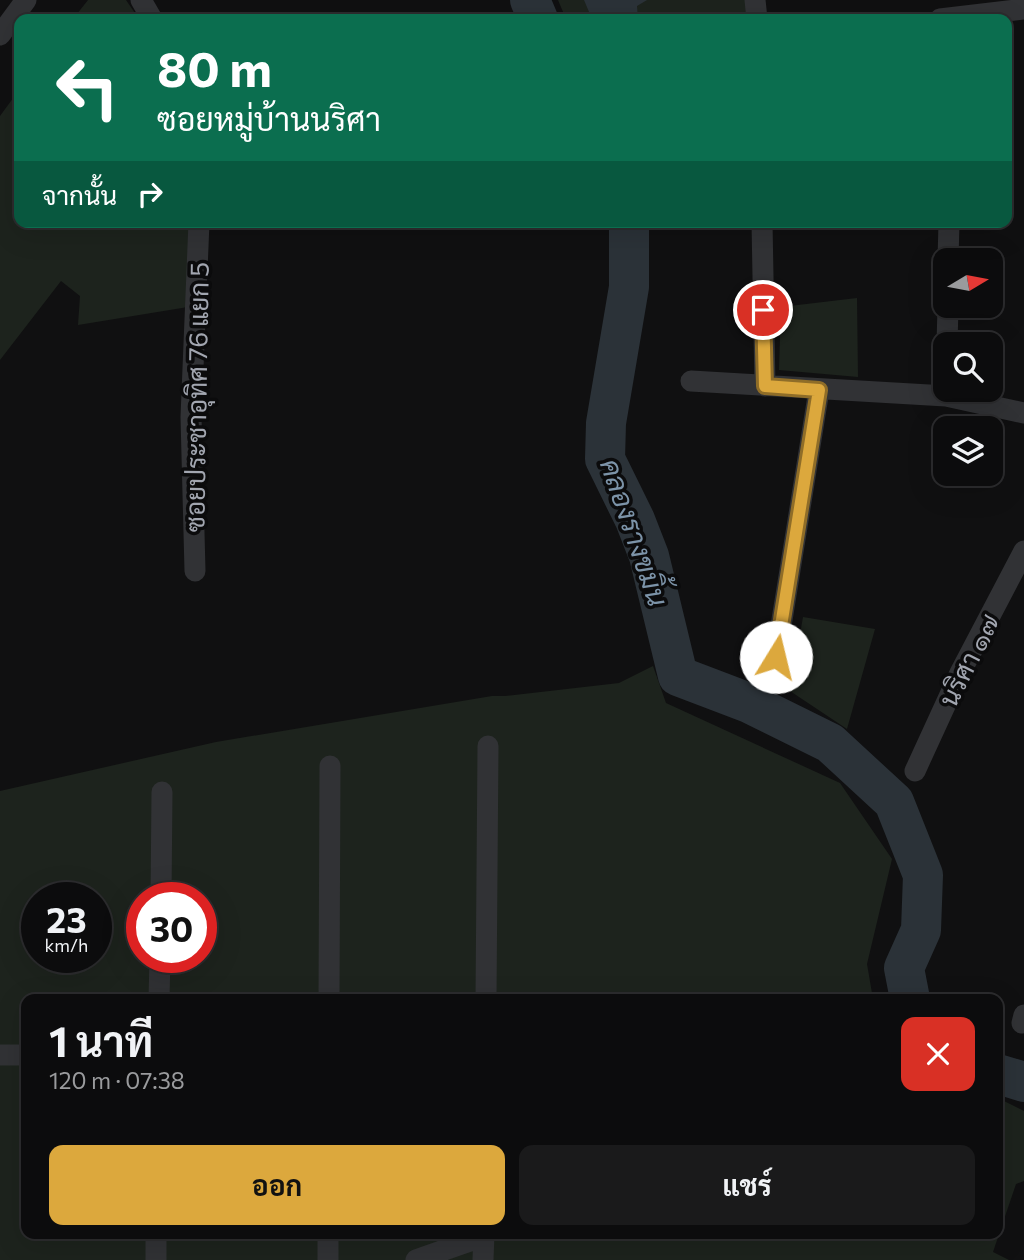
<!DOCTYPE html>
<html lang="th">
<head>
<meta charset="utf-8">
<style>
	:root { --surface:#0c0c0d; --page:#1a1a1b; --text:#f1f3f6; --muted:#9a9b9d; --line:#2c2c2e; --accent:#dca83d }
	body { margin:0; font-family:Commissioner,Sarabun,sans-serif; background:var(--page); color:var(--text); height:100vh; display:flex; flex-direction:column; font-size:26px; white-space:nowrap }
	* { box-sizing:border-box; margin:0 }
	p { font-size:23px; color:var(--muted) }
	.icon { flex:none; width:38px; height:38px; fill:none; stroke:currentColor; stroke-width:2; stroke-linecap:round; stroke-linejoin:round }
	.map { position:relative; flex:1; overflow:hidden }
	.side { position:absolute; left:21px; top:994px; width:982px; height:245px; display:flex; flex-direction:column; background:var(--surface); border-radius:14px; box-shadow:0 7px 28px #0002,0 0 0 2px var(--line) }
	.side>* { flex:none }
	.banner { position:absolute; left:14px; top:14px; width:998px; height:214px; border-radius:14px; box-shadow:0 7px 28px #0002,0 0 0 2px var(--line); background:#0b6e4f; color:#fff; overflow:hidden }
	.needle { width:46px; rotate:80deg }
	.controls { position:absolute; left:933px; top:248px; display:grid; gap:14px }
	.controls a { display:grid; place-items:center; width:70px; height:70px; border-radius:14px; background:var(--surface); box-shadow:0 7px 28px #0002,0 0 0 2px var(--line); font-size:35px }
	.speed { position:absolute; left:21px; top:882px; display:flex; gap:14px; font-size:35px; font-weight:700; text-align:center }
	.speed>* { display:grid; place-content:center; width:91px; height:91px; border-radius:50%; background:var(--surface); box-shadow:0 7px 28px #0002,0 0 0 2px var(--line); line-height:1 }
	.speed small { font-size:18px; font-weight:400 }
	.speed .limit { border:10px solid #d22; background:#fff; color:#111 }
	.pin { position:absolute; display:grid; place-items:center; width:60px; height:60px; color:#fff; margin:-30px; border:4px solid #fff; border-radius:50%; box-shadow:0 2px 7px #0007 }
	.me { position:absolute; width:77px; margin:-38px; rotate:9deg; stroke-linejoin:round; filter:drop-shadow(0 0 5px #0008) }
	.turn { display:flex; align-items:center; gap:24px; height:147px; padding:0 28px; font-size:32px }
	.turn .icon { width:91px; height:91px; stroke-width:2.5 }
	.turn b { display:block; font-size:49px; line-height:60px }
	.then { display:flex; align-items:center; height:66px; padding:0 28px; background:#0003; gap:14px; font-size:26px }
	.round { display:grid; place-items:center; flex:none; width:74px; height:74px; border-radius:14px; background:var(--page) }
	.summary { display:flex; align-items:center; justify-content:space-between; height:119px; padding:0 28px }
	h1 { font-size:42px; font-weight:700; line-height:52px }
	.cta { display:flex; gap:14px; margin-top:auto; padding:14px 28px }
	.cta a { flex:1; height:80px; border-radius:14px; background:var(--accent); color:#111; font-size:28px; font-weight:700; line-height:80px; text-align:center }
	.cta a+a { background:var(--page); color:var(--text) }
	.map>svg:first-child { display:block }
</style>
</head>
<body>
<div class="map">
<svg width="1024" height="1260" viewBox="0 0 1024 1260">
	<rect width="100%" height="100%" fill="#101011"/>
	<path fill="#1d231d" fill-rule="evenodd" d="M88,0h38l13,19h-66z
		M558,0h190l3,19h-185z
		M19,90v132h173l-4,85 -110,18 2,-29 -19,-15 -61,79v-244z
		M857,298l1,79 -79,-7 2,-63z
		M803,617l72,12 -28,100 -57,-38z
		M653,666l13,37 174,80 52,76 -25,105 6,35h-847v235h972v-136l26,13v70l-8,3 -23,68 16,8h-1009v-469l216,-49 276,-46h13l114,-13zM37,898h59v59h-59zM142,898h59v59h-59z"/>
	<path fill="#2b3238" d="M584,0h63l-10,6 1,13h-46z"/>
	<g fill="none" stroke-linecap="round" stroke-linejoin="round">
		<path stroke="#2b3238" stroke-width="40" d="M530,0l8,19
			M629,222v65l-23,136 -1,36 30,61 14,36 29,120 71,27 81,40 64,59 29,73 -2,55 -17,38 6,31
			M998,1074l26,8"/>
		<path stroke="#313235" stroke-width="21" d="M141,0l11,19
			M755,0l2,19
			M940,19l84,-10
			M0,35l26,-35
			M762,222l3,164
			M948,261l1,-39
			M947,345l1,-39
			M691,381l255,15 78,17
			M195,571l-4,-154 8,-195
			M776,657l43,-267
			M915,771l45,-98 64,-122
			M161,898l1,-106
			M159,999l1,-42
			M329,999l1,-233
			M486,999l2,-253
			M1022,1023l2,-8
			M0,1055h26
			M156,1260v-26
			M328,1260v-26
			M416,1260l68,-24
			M483,1260l1,-26"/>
	</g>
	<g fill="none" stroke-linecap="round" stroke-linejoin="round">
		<defs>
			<path id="route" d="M763,310l2,76 54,4 -43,267"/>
		</defs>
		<use href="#route" stroke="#8f6d28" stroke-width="18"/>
		<use href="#route" stroke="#dca83d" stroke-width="12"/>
	</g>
	<g text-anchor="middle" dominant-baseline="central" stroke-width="7" stroke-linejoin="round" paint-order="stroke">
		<g font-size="26" fill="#a2a6b0" stroke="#0b0b0c">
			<text transform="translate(196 397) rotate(-89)">ซอยประชาอุทิศ 76 แยก 5</text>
			<text transform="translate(968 660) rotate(-63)">นริศา ๑๗</text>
		</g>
		<g font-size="28" font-style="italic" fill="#7c93a8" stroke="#0b0b0c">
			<text transform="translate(635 532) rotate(71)">คลองรางขมิ้น</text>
		</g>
	</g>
</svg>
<div class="controls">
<a><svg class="needle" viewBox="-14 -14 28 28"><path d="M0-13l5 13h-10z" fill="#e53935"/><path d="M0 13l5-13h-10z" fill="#9a9b9d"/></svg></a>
<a><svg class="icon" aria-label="search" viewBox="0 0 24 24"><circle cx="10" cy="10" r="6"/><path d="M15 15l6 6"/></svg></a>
<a><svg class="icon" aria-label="layers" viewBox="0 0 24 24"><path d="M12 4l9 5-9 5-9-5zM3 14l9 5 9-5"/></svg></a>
</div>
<div class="speed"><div>23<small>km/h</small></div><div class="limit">30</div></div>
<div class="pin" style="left:763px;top:310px;background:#d93025"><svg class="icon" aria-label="arrive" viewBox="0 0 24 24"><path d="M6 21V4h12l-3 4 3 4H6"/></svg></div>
<svg class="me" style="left:776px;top:657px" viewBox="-20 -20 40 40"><circle r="19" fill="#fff"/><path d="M0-13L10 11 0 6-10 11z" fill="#dca83d"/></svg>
<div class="banner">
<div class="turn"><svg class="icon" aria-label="left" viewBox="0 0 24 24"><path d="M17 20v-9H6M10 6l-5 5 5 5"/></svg><div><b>80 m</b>ซอยหมู่บ้านนริศา</div></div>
<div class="then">จากนั้น<svg class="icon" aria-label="right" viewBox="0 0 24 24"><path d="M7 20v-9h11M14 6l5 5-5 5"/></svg></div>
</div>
<section class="side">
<div class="summary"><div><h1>1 นาที</h1><p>120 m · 07:38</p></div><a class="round" style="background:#d93025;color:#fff"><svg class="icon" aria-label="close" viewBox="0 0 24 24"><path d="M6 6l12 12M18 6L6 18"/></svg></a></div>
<div class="cta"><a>ออก</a><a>แชร์</a></div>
</section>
</div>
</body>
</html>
